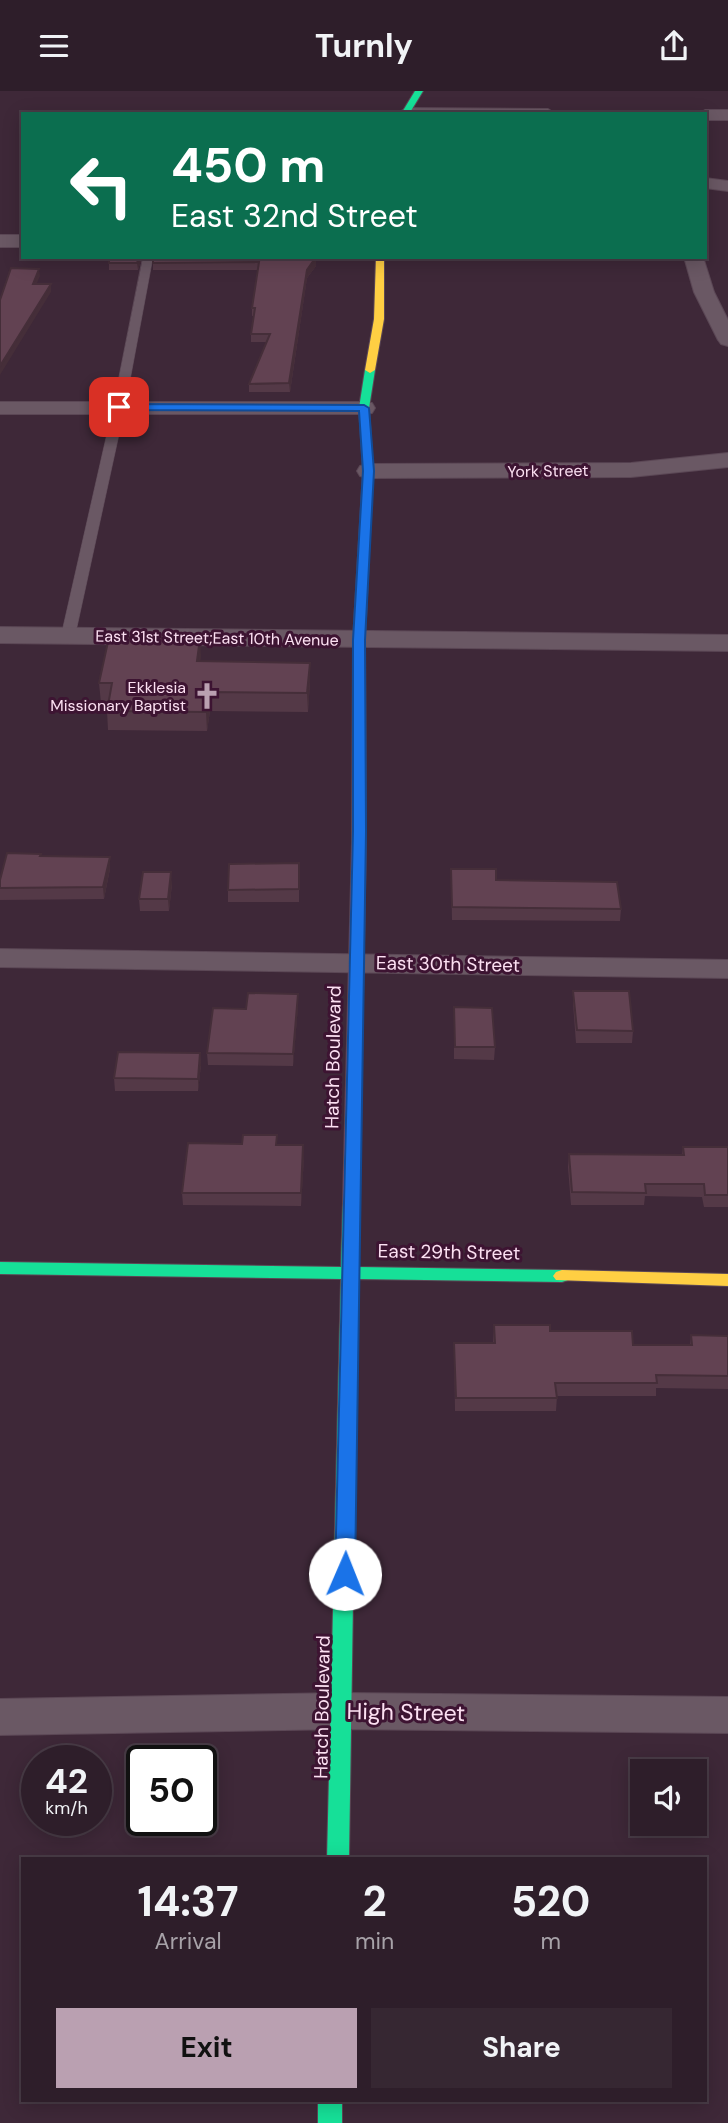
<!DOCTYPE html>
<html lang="en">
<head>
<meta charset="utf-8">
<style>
	:root { --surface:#2e1e2a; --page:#362732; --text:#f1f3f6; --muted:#a7a2a8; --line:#493c47; --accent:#baa0b1 }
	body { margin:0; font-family:"DM Sans",sans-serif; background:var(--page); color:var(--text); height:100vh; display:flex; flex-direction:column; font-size:26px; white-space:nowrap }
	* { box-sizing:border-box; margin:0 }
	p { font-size:23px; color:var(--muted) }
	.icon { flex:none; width:38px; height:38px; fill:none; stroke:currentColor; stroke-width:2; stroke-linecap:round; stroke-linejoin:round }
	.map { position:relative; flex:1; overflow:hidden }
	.panel { position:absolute; left:21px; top:1766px; width:686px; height:245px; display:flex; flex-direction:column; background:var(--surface); border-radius:0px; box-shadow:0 4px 18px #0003,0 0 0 2px var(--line) }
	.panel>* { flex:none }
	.guide { position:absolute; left:21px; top:21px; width:686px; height:147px; border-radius:0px; box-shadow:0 4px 18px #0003,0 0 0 2px var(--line); background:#0b6e4f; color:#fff; overflow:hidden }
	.controls { position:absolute; left:630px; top:1668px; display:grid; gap:14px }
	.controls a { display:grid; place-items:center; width:77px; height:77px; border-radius:0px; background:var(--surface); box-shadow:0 4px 18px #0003,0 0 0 2px var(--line); font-size:35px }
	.speed { position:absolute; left:21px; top:1654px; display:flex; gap:14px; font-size:35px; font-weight:700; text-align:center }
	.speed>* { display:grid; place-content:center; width:91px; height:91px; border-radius:50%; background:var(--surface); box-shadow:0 4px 18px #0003,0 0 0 2px var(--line); line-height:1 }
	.speed small { font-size:18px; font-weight:400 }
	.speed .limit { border:4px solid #111; border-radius:10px; background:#fff; color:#111 }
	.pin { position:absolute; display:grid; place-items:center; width:60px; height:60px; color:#fff; margin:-30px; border-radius:14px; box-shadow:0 4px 10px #0006 }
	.me { position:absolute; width:77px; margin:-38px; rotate:1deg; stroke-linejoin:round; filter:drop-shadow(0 0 5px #0008) }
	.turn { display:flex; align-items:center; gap:24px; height:147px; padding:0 35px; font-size:32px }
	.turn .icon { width:91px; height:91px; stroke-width:2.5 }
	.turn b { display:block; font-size:49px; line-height:60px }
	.eta { display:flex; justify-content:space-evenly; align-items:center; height:119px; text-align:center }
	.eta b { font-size:42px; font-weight:700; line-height:49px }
	.cta { display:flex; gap:14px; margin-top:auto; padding:14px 35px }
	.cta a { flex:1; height:80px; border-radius:0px; background:var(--accent); color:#111; font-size:28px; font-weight:700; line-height:80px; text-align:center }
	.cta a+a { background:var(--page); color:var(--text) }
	header { display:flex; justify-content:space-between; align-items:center; height:91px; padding:0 35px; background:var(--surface); font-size:32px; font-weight:700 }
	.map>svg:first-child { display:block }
</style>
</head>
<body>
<header><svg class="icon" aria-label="menu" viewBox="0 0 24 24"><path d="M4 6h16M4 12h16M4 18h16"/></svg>Turnly<svg class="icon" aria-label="share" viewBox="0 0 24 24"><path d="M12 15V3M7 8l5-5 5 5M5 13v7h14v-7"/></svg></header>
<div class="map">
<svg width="728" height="2032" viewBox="0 0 728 2032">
	<rect width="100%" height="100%" fill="#3e2838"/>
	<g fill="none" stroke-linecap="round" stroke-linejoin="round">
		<defs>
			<path id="lane" d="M143,166h10l-28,150 -50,229 -7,4 -7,-4 52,-229z"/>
			<path id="street" d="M406,17l142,1 8,5 -158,-1z
				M705,19h23v10h-23v-6h-7z
				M705,87l23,3v10l-23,-3z
				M0,144h23v12h-23z
				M684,166h19l11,35 14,28v26l-7,-2 -3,-4 -24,-48z
				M0,311h364l8,1 3,5 -3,5 -8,1h-364z
				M728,362v14l-97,10 -263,1 -8,-2 -3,-5 3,-5 8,-2 263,-1z
				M0,536l728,8v16l-728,-8z
				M0,858l728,11v18l-728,-11z
				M343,1602l385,4v36l-385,-4 -343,6v-36z"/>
			<path id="fast" d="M415,0h8l-14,23h-8z
				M370,276l5,3 -6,38 4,63 -8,169 1,202 -7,4 -7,-4 1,-202 10,-169 -4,-63 6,-38z
				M351,1107l8,5 -1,64 204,3 6,2 3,4 -3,4 -6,2 -204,-3 -9,580h-22l14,-580 -341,-5v-12l341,5 2,-64z
				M318,2009h24v23h-24z"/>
			<path id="slow" d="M376,166h8v62l-9,51 -5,3 -5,-3 9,-51z
				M562,1179l166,4v12l-172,-6 -3,-4 3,-4z"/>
			<path id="jam" d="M359,747l7,4 -7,361 -8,5 -8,-5 9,-361z"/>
		</defs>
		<use href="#lane" stroke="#5b4755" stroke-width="1"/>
		<use href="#street" stroke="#5b4755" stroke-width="2"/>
		<use href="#fast" stroke="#5b4755" stroke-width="2"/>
		<use href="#slow" stroke="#5b4755" stroke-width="2"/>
		<use href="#jam" stroke="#5b4755" stroke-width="2"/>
		<use href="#lane" fill="#6a5864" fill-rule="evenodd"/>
		<use href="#street" fill="#6a5864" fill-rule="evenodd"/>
		<use href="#fast" fill="#16e098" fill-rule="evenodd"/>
		<use href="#slow" fill="#ffcf43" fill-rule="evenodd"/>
		<use href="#jam" fill="#f24e42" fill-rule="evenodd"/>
	</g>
	<path fill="#543947" d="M142,166l-4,13h-29v-7z
		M153,166l163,9 -9,12 -17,114h-41v-8l17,-42h-15v-8l3,-18h-2v-8l6,-38h-105z
		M200,547v23l110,21 -2,30 -98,-1 -3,20 -99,-1 -1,-19 1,-8h-7l-2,-20z
		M41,765l69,1v12l-6,30 -104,1v-20z
		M299,772v39h-71v-12z
		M451,778l170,40 -1,12 -168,-1z
		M172,793l-3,27h-29l-1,-12z
		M573,900l60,40 -1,12h-56l-3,-40z
		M298,915l-5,60 -85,-1 -1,-12z
		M454,916l41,40 -1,13 -40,-1z
		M200,962l1,12 -3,26h-83l-1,-13z
		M683,1056h45v60h-24l-2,-10 -57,-1 -1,9h-73l-3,-38 1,-13 113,1z
		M304,1066l-3,49 -118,-1 -1,-12z
		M494,1234l56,6 83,14h57l1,-10 37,1v53l-72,-1v8h-99l-1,15h-101l-1,-68h39z"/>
	<path fill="#452e39" d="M139,166h3l-4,13 -1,-7z
		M316,167v8l-9,12 -17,114 -1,-9 18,-113z
		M39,178l1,7 -7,16v-8z
		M51,193v8l-51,83v-9z
		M200,547l1,19 -3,24 -1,-20z
		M310,572v19l-2,30 -1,-19z
		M209,601l1,19 -3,20 -1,-19z
		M110,766v12l-6,30 -1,-12z
		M171,781l1,12 -3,27 -1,-12z
		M298,903v12l-5,60v-12z
		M200,962l1,12 -3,26v-12z
		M303,1054l1,12 -3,49v-13z"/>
	<path fill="#624252" stroke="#452e39" stroke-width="2" d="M109,166h30l-2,6h-28z
		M153,166h163l-9,13 -18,113 -40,1 21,-50h-19l4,-26h-3l7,-46 -106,1z
		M11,177l28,1 -6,15h18l-51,82v-66z
		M109,546l91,1 -3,23 113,2 -3,30 -98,-1 -3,20 -99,-1 5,-28h-13z
		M7,762l34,1 -1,2 70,1 -7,30 -103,1v-8z
		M299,772v26l-71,1 1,-26z
		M451,778h45v11l121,2 4,27 -169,-2z
		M143,781h28l-3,27h-29z
		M573,900h56l4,40 -56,-1z
		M248,902l50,1 -5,60 -86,-1 6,-45 33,1z
		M454,916l38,1 3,39h-40z
		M118,961l82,1 -2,26 -84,-1z
		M243,1044h34l-1,10h27l-2,48h-119l6,-50 54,1z
		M683,1056h45v48h-23l-1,-11h-59l1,9 -74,-1 -3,-38 115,1z
		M494,1234h56v6h82l1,14h59l-1,-10 37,1v40l-72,-1 1,8h-102l2,15h-101l-2,-55h41z"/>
	<path fill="#1a73e8" stroke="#114b97" stroke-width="2" d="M119,313l245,1 5,3 5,63 -9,169 1,191 -11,743 -3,5 -7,2 -7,-2 -3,-5 18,-743v-191l10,-169 -4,-60 -244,-1v-5z"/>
	<defs>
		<symbol id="church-bare" viewBox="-9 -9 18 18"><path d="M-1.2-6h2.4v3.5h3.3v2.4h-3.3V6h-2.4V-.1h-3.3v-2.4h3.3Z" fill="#baa0b1" stroke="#3d1432" stroke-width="2.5" paint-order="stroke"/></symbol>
	</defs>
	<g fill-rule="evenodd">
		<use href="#church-bare" x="188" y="586" width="38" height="38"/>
	</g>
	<g text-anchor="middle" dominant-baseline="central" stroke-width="6" stroke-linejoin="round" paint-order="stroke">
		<g font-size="16" fill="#fce0f2" stroke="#3d1432">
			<text transform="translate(548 380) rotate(-1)">York Street</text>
			<text transform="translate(217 547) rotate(1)">East 31st Street;East 10th Avenue</text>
		</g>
		<g font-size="16" fill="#fce0f2" stroke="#3d1432" text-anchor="end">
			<text x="186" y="596">Ekklesia<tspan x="186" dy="18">Missionary Baptist</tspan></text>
		</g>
		<g font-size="19" fill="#fce0f2" stroke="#3d1432">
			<text transform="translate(448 873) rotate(1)">East 30th Street</text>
			<text transform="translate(333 966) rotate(-89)">Hatch Boulevard</text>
			<text transform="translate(449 1161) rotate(1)">East 29th Street</text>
			<text transform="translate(322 1616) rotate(-89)">Hatch Boulevard</text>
		</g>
		<g font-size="23" fill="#fce0f2" stroke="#3d1432">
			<text transform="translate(406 1621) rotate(1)">High Street</text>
		</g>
	</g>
</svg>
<div class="controls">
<a><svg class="icon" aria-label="sound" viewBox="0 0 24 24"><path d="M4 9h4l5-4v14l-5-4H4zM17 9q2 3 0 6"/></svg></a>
</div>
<div class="speed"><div>42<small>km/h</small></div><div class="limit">50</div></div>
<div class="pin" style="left:119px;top:316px;background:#d93025"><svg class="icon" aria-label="arrive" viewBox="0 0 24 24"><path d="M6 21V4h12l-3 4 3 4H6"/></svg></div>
<svg class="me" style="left:345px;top:1483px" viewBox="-20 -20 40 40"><circle r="19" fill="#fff"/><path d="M0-13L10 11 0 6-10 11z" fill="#1a73e8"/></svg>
<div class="guide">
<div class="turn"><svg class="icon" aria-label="left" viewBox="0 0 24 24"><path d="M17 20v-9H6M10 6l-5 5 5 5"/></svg><div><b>450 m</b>East 32nd Street</div></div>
</div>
<section class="panel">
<div class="eta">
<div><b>14:37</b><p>Arrival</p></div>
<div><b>2</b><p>min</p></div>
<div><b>520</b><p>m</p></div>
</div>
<div class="cta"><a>Exit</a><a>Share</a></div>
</section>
</div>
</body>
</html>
